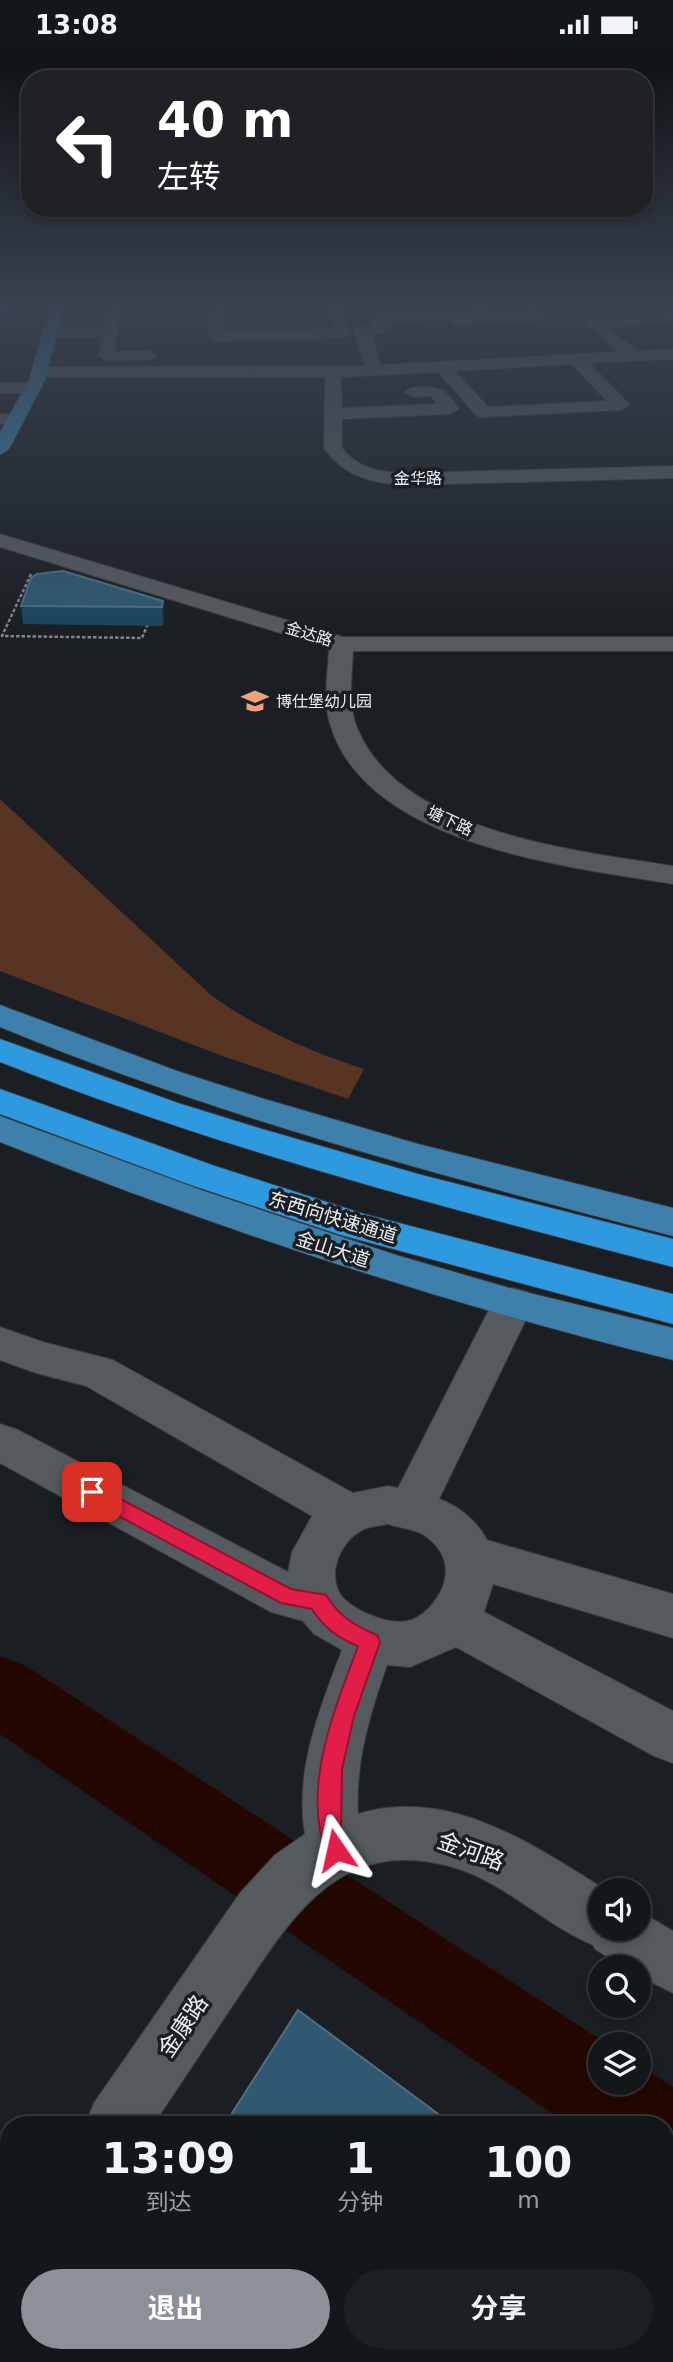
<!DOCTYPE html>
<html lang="zh">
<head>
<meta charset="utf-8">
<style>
	:root { --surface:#14171a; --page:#1d2023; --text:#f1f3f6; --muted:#9d9fa2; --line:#333639; --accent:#8c9099 }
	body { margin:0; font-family:"DejaVu Sans","Noto Sans SC",sans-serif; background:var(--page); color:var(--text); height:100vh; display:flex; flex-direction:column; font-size:26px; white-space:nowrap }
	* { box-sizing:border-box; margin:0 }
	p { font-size:23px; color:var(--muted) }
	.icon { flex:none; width:38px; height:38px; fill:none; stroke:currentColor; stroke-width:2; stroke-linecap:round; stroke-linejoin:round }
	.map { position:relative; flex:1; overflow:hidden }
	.panel { position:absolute; left:0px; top:2067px; width:674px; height:247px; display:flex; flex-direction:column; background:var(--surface); border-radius:28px 28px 0 0; box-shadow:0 4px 10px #0003,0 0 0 2px var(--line) }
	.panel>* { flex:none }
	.top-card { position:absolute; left:21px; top:21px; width:632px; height:147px; border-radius:28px; box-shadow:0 4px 10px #0003,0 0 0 2px var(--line); background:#202124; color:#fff; overflow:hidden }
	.controls { position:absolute; left:588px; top:1829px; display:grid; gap:14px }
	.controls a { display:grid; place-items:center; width:63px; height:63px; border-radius:50%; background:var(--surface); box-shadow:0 4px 10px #0003,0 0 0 2px var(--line); font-size:35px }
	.pin { position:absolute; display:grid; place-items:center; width:60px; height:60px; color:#fff; margin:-30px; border-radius:14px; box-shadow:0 4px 10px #0006 }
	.me { position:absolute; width:77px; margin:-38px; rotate:349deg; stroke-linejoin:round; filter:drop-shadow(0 0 5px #0008) }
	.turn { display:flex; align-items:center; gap:24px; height:147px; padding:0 21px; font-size:32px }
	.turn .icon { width:91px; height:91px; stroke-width:2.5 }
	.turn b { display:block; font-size:49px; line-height:60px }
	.eta { display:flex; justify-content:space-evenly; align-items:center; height:119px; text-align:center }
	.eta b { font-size:42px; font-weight:700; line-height:49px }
	.primary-button { display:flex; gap:14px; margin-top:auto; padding:14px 21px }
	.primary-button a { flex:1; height:80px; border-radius:42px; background:var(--accent); color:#fff; font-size:28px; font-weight:700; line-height:80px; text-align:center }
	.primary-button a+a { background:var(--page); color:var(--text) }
	.status { display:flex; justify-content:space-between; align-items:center; height:49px; padding:0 35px; background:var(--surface); direction:ltr }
	.status svg { height:19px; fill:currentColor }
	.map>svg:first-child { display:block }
</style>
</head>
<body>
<div class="status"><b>13:08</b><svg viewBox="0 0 49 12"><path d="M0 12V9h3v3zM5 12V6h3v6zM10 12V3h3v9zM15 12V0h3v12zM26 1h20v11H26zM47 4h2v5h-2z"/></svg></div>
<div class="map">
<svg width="673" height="2313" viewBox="0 0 673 2313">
	<rect width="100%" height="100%" fill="#1b1f23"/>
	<path fill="#583425" d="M0,750l212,197c47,33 98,56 152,73l-16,30 -128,-44 -220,-84z"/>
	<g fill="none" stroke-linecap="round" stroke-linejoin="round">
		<path fill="#230700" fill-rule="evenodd" d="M0,1607l26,10 581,378h-7v39h39v-18l34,22v74l-8,3v-39h-96l-569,-391z"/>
		<defs>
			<path id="minor" d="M0,257h12l-7,12 -5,1z
				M106,257h14l-5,45h33l8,5 -2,3 -47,2 -8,-5 2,-19h-50l-8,-5 8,-5 52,1z
				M210,257h14l1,25 108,-2 -5,-23h14l8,27 -8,5 -125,3 -8,-5z
				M471,257h14l6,9 36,-2 -5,-7h14l8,11 -7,4 -79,5 -5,-2 -2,-4 -63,2 4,7 -3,3 -18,2 10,31 238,-13 -31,-26 -3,-3 3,-3 85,-5v8l-66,4 30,24 36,-2v10l-84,4 41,42 -9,5 -138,7 -6,-1 -39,-44 -97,5 1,31 95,-4 -6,-8 -18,1 -8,-5c5,-5 8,-5 16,-5 23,-1 25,4 38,22l-9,5 -108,5v29c17,22 42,25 68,25l263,-7v12l-263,7c-35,-1 -65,-7 -86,-37l1,-71h-286l-8,-5 8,-5 326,-1 -11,-36 3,-3 17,-2 -3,-7 2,-3 100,-5zM572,315l35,37 -119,6 -33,-36z
				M0,334h32l8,5 -8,5h-32z
				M0,365h16l9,5 -9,5h-16z
				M0,485l343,103h330v14h-320c-1,26 -6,55 5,79 44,103 220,121 315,136v18c-103,-17 -304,-38 -342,-157 -9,-25 -3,-53 -2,-79l-329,-101z
				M513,1239l15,4 6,11 -95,196c20,7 38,22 48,41l186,54v44l-180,-54 -9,28 189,99v52l-19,-7 -198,-109 -46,20 -23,-2c-17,49 -32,97 -29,149 91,-28 174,30 248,76h-6v39h39v-18l34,20v62l-34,-17v-9h-16l-28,-18 -2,-4c-51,-21 -90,-65 -144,-79 -111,-29 -157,51 -210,130 -29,43 -57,86 -86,129h-68l9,-22 146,-210 35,-38 30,-21c-11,-63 15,-126 37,-184l-28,-16 -11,-13 -32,-9 -271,-149v-39l16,5 272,143 4,-20 20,-36 -226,-130 -50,-13 -36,-13v-33l43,15 70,18 240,133 35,-7 10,2 100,-196zM388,1475c11,4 27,5 36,11 29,20 27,48 6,72 -6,6 -14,13 -23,14 -19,4 -61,-12 -69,-31 -9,-22 4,-49 24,-60 8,-4 17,-4 26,-6z
				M9,2200v75l-9,4v-76z"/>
			<path id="major" d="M50,257h14l-19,74 -36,69 -9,6v-23l29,-52z
				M0,956l177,66 84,27 157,46 255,64v28c-228,-59 -455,-119 -673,-209z
				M0,1067l204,75 192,64 117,34 160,39v32c-230,-57 -453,-130 -673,-218z"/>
			<path id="highway" d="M0,990l178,64 84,26 156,45 255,65v28c-227,-59 -454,-118 -673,-205z
				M0,1040l215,77 149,48 309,80v30l-332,-89 -153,-51 -188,-70z"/>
		</defs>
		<use href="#minor" stroke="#383b3e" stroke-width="2"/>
		<use href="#major" stroke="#383b3e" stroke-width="2"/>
		<use href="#highway" stroke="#383b3e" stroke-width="2"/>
		<path stroke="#818588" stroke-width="2.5" stroke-dasharray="3.5 2" stroke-linecap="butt" d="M31,525l-29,62 140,2 7,-17"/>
		<use href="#minor" fill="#545a5e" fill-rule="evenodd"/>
		<use href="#major" fill="#3d80ab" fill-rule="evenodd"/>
		<use href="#highway" fill="#2e99de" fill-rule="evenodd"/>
	</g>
	<path fill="#1a4662" d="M163,552l1,18 -1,7 -140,-2 -2,-18z
		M500,2305h86l-3,8h-73z"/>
	<path fill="#112f42" d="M163,552l1,18 -1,7 -1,-19z"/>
	<path fill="#305871" stroke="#4e6f85" stroke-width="2" d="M63,522l100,30 -1,6 -141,-1 10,-28 6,-4z
		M298,1961l155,115h-222l-4,-4z
		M98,2305h216l10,8h-232z
		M522,2305h64l-3,8h-51z"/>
	<linearGradient id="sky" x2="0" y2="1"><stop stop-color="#0f1113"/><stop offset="0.44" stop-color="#394250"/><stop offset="1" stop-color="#394250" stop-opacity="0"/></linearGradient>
	<rect width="673" height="581" fill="url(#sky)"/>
	<path fill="#e11d48" stroke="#92132f" stroke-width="2" d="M92,1435l199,105 35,6c13,21 29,31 51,40l3,7 -26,74 -12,53 -1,59 7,22 -4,8 -8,4 -8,-4c-28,-68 6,-146 30,-212 -20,-8 -34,-18 -46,-37l-31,-6 -196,-105 -2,-6 2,-6z"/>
	<defs>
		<symbol id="school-bare" viewBox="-9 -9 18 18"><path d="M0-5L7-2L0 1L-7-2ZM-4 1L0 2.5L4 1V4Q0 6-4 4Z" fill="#f1a17d" stroke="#1b1f23" stroke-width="2.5" paint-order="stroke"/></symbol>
	</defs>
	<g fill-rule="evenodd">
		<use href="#school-bare" x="236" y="633" width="38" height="38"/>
	</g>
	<g text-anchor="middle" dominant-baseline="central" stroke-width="7" stroke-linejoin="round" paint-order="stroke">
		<g font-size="16" fill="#ebeef1" stroke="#1b1f23">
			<text x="418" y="429">金华路</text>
			<text transform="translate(309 585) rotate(17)">金达路</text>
			<text transform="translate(450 772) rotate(25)">塘下路</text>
		</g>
		<g font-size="16" fill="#ebeef1" stroke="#1b1f23" text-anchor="start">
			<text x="276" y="652">博仕堡幼儿园</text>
		</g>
		<g font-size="19" fill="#ebeef1" stroke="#1b1f23">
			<text transform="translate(333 1168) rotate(17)">东西向快速通道</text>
			<text transform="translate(333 1200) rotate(18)">金山大道</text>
		</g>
		<g font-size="23" fill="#ebeef1" stroke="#1b1f23">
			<text transform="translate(471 1802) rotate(20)">金河路</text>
			<text transform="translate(183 1977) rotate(-56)">金康路</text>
		</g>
	</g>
</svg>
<div class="controls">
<a><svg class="icon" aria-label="sound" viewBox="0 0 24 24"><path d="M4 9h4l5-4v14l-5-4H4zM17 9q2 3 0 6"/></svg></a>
<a><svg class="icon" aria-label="search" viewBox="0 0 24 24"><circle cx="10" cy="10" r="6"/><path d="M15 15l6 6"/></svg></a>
<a><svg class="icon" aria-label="layers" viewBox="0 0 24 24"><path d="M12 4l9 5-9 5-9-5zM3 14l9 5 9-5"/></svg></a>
</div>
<div class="pin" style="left:92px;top:1443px;background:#d93025"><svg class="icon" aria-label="arrive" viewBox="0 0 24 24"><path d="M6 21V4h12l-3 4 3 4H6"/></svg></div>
<svg class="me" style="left:336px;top:1801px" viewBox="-20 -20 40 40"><path d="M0-17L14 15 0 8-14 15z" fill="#e11d48" stroke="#fff" stroke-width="4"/></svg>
<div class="top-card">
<div class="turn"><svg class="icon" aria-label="left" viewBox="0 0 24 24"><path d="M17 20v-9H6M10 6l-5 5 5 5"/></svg><div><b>40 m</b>左转</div></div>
</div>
<section class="panel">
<div class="eta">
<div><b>13:09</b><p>到达</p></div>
<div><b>1</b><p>分钟</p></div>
<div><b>100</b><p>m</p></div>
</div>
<div class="primary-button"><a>退出</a><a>分享</a></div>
</section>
</div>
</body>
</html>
